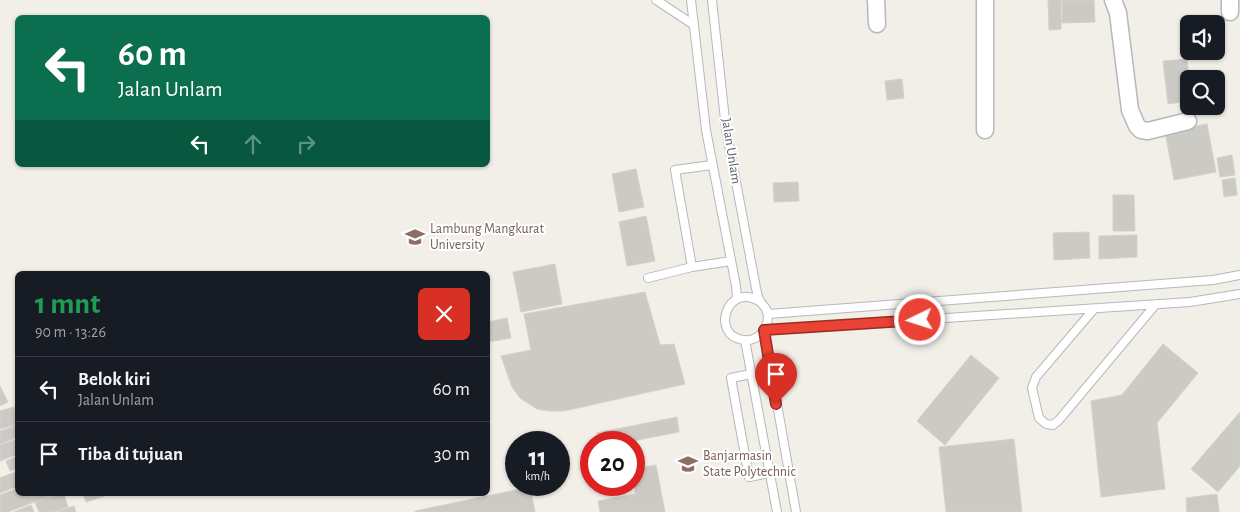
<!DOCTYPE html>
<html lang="id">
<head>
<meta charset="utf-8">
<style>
	:root { --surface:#171b24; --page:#20242c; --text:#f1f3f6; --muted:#9ea1a6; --line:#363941 }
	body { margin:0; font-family:"Alegreya Sans",sans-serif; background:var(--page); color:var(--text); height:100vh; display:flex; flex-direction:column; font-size:19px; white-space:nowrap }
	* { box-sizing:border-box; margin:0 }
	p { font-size:16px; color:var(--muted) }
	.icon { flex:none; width:28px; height:28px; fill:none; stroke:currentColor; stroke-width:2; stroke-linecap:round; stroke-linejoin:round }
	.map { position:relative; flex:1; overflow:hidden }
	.side { position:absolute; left:15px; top:271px; width:475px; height:225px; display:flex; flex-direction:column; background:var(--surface); border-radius:8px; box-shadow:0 1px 4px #0004 }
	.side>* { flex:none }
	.top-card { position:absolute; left:15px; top:15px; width:475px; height:152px; border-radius:8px; box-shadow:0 1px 4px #0004; background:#0b6e4f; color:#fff; overflow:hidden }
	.fabs { position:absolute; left:1180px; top:15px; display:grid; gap:10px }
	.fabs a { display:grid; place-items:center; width:45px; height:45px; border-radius:8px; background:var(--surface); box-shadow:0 1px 4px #0004; font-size:25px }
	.speed { position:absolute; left:505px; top:431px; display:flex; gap:10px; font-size:25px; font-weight:700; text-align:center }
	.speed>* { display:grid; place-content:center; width:65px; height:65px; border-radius:50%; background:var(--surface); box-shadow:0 1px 4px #0004; line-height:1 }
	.speed small { font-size:12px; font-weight:400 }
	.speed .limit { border:8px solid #d22; background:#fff; color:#111 }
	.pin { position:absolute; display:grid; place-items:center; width:42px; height:42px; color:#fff; margin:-51px -21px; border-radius:50% 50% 50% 0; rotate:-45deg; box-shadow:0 0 5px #0007 }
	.pin .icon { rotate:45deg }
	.me { position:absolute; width:55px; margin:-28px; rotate:266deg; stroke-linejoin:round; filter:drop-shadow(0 0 4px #0008) }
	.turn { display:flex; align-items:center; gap:18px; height:105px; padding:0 20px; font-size:22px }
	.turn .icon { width:65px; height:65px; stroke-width:2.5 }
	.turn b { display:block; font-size:35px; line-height:42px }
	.lanes { display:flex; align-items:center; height:48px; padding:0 20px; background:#0003; justify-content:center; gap:25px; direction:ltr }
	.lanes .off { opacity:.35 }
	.round { display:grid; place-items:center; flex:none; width:52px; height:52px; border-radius:8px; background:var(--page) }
	.summary { display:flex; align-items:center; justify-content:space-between; height:85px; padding:0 20px }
	h1 { font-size:30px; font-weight:700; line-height:38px; color:#1e9e55 }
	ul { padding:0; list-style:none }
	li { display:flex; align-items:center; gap:15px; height:65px; padding:0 20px; border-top:1px solid var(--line) }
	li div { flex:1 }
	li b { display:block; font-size:19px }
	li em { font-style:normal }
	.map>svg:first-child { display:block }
</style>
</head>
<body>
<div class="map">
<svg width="1240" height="512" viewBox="0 0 1240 512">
	<rect width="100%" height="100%" fill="#f1efe8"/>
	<path fill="#cccac5" stroke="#d6d1c6" d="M1048,0h13v29l-12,1z
		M1062,0h32l1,22 -33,1z
		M1187,59l2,20v22l-21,3 -5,-43z
		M902,79l2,19 -17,2 -2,-19z
		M1207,124l9,48 -42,8 -9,-48z
		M1232,155l3,20 -15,2 -3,-19z
		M636,169l8,38 -25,5 -7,-38z
		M1235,178l2,17 -13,2 -2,-17z
		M798,182l1,19 -25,1 -1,-19z
		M1113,195h21l1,36h-22z
		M646,216l9,45 -28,5 -8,-44z
		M1089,232l1,26 -36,2 -1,-27z
		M1137,235v22l-38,2v-23z
		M555,264l7,40 -41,8 -8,-40z
		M645,292l15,53 14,-1 11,40 -121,27h-15l-12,-2 -17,-11 -8,-11 -11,-31 30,-6 -7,-36z
		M507,318l4,20 -23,4v-20z
		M1163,344l35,29 -41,50 8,66 -64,8 -10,-96 31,-6z
		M971,355l28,23 -54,67 -28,-24z
		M0,386l8,16 -8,4z
		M14,407l4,17 -18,5v-18z
		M1240,412v54l-22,26 -27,-23z
		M677,417l2,15 -52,10h-29l-1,-9z
		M18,425v12l-18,7v-13z
		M18,439v15l-18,7v-16z
		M1014,439l8,73h-76l-7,-65z
		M18,456v12l-8,3 -4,-10z
		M656,465l9,47h-65l-2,-11 37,-7 -1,-25z
		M18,471v15l-18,7v-15z
		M604,485h24l1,4 -24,5z
		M530,487l5,25h-120v-1z
		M18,488v6h37l-47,18h-8v-17z
		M59,494h5l4,13 -15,5h-14l-4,-10z
		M83,494h28l-25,8z
		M1217,494l2,18h-32l-1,-14z
		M31,505l3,7h-20z
		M74,506l2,6h-20z"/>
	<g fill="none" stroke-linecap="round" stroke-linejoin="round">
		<defs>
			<path id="service" d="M656,0l38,25
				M691,0l15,130 30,156 1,13
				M712,0l14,129 30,159c1,3 1,8 3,11 1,4 5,6 7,10 4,8 1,18 -5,25 -5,5 -11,7 -18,6 -33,-5 -16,-58 16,-39
				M692,267l-17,-97 37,-5
				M648,278l44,-11 39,-6
				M1094,309l-58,68 -4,11 7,30 7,6 7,1 6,-5 97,-116
				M768,314l445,-34 27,-5
				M745,340l32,172
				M751,374l-20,4 18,99 21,-4
				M796,512l-32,-182 426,-28 50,-8"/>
			<path id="minor" d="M876,0l1,24
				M985,0v130
				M1113,0l5,13 12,97 7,16 4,4 7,1 40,-10
				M1230,0v12"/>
		</defs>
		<use href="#service" stroke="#b5b8bc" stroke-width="10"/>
		<use href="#minor" stroke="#b5b8bc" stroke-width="19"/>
		<use href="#service" stroke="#fff" stroke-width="8"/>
		<use href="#minor" stroke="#fff" stroke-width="16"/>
	</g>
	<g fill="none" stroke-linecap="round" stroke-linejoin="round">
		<defs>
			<path id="route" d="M776,404l-12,-74 156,-10"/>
		</defs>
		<use href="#route" stroke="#982c22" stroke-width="12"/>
		<use href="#route" stroke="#ea4335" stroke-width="9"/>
	</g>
	<defs>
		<symbol id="university-bare" viewBox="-9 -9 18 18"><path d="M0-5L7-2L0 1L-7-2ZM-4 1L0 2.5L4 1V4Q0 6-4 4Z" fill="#8d6e63" stroke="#fff" stroke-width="2.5" paint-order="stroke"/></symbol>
	</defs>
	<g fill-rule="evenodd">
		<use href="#university-bare" x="401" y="223" width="28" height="28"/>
		<use href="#university-bare" x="674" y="450" width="28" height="28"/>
	</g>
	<g text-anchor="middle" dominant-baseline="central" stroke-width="4" stroke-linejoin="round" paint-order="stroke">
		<g font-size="14" fill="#5f6368" stroke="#fff">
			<text transform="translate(731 151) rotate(81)">Jalan Unlam</text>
		</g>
		<g font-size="14" fill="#785e54" stroke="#fff" text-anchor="start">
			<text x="430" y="229">Lambung Mangkurat<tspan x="430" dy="16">University</tspan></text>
			<text x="703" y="456">Banjarmasin<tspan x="703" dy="16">State Polytechnic</tspan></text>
		</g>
	</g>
</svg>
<div class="fabs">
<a><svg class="icon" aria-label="sound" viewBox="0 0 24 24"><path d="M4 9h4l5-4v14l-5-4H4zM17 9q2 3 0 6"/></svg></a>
<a><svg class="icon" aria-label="search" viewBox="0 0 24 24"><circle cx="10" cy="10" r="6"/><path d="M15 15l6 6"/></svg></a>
</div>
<div class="speed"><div>11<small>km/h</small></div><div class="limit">20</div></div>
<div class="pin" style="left:776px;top:404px;background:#d93025"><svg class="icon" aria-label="arrive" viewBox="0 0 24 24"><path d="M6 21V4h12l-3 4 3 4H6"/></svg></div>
<svg class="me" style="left:920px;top:320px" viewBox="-20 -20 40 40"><circle r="17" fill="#ea4335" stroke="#fff" stroke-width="3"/><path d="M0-11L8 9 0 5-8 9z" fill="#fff"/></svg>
<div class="top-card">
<div class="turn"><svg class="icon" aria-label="left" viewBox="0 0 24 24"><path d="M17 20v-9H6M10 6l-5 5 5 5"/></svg><div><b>60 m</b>Jalan Unlam</div></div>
<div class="lanes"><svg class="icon" aria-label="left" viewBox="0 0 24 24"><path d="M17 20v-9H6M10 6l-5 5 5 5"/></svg><svg class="icon off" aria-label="ahead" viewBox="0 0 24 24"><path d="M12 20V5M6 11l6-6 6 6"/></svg><svg class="icon off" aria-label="right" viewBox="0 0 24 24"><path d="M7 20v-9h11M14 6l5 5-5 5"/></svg></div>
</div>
<section class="side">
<div class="summary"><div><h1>1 mnt</h1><p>90 m · 13:26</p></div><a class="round" style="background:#d93025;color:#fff"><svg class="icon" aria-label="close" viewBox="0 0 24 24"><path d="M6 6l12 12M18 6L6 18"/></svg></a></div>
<ul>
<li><svg class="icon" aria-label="left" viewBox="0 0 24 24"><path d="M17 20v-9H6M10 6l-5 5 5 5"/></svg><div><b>Belok kiri</b><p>Jalan Unlam</p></div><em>60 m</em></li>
<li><svg class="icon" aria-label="arrive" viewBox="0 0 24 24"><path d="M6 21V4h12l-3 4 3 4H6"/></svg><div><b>Tiba di tujuan</b></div><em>30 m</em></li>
</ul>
</section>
</div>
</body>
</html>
